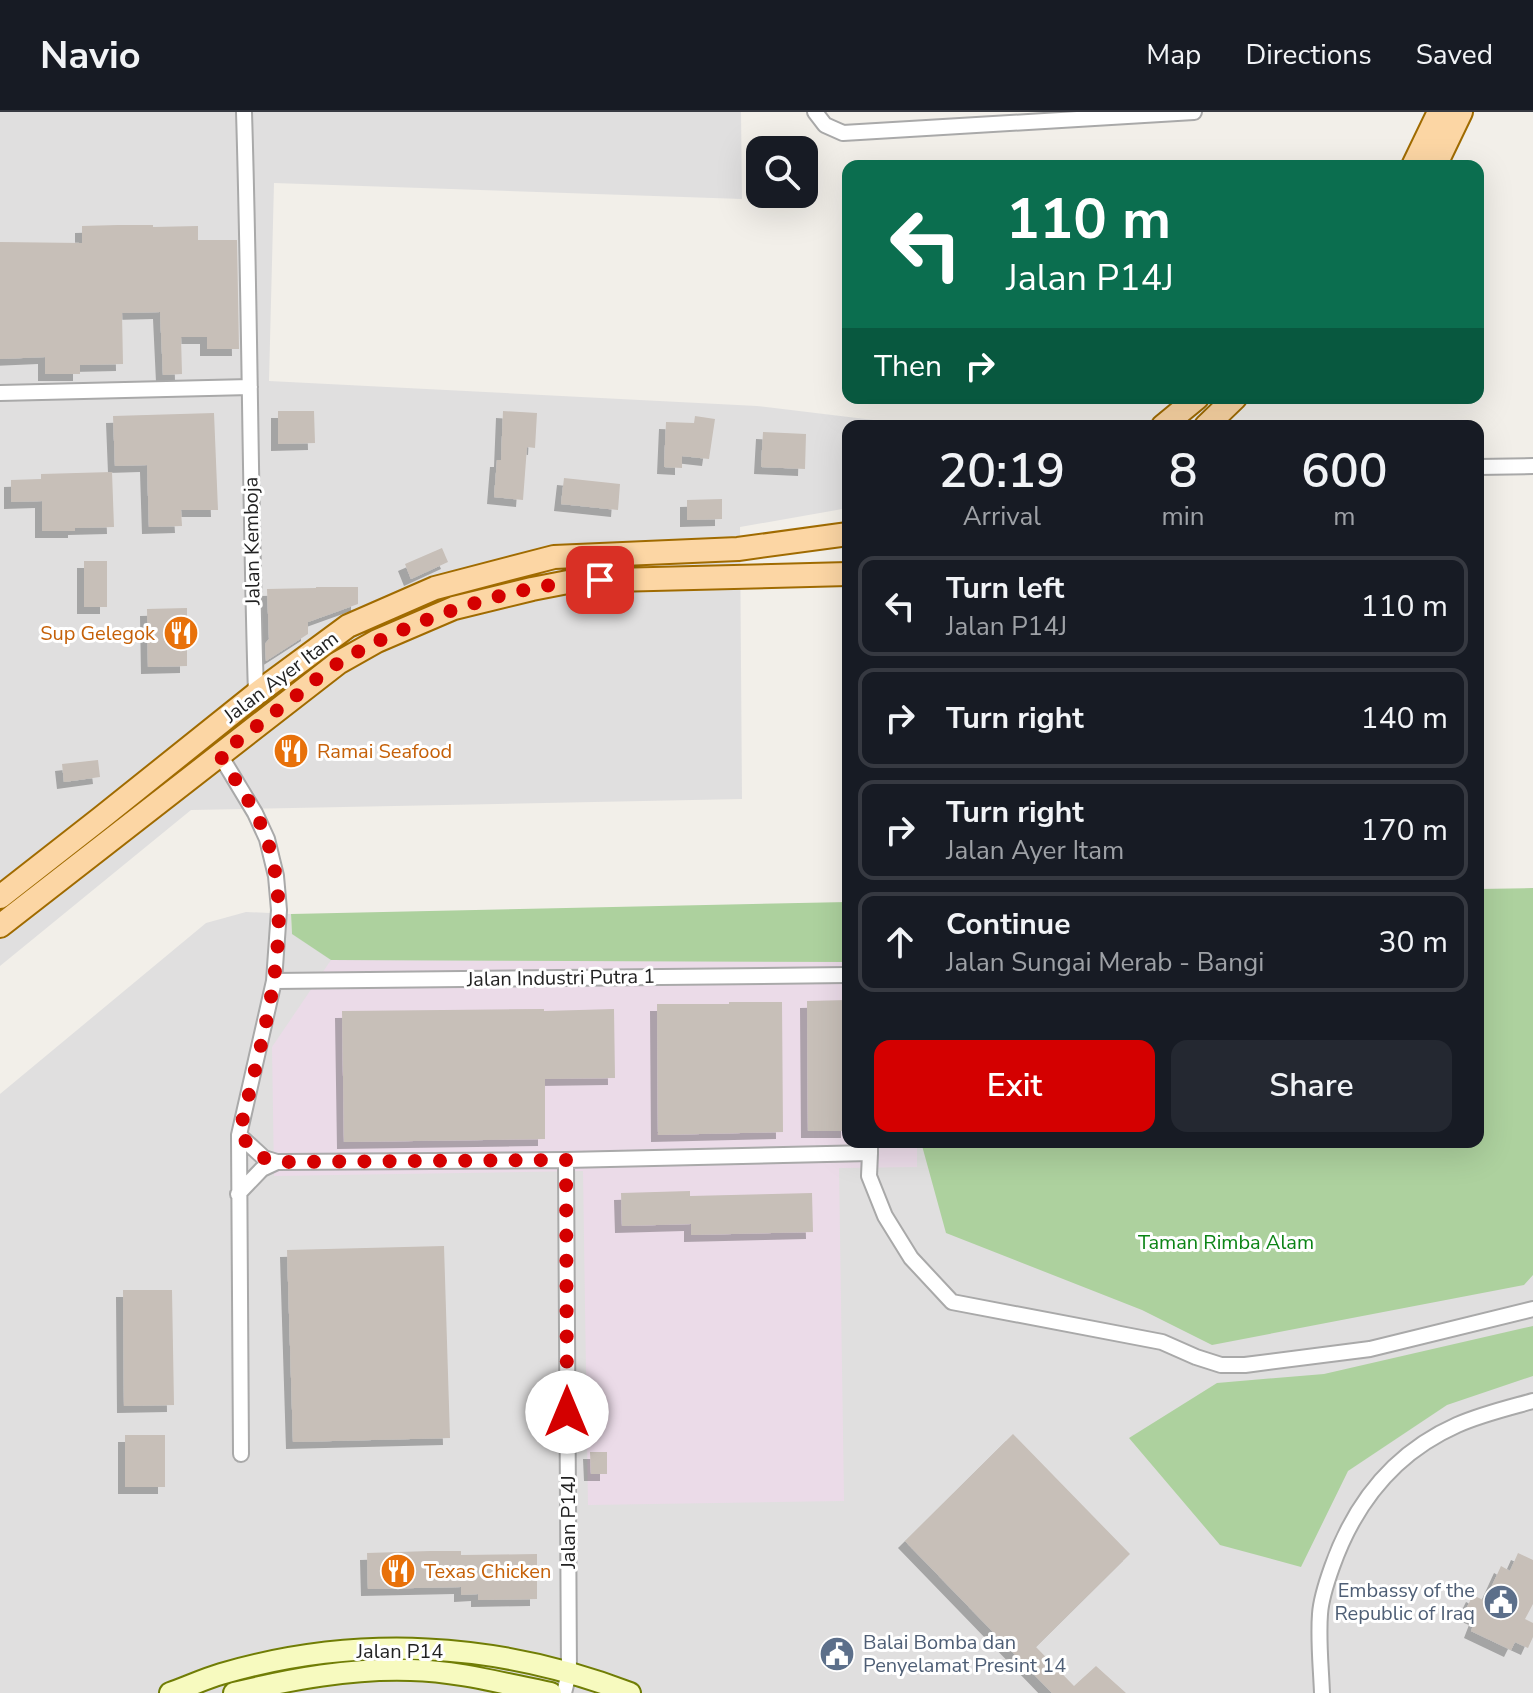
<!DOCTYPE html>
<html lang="en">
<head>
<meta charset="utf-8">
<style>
	:root { --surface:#171b24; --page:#242831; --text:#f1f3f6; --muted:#9ea1a6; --line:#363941; --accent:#d40000 }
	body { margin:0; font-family:"Nunito Sans",sans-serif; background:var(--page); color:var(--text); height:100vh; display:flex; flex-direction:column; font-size:30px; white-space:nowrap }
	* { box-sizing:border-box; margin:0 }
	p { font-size:26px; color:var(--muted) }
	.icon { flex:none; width:44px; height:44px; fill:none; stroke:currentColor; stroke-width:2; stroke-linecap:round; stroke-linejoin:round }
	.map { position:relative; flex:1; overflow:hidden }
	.details { position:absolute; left:842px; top:308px; width:642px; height:728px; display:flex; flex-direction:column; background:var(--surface); border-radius:16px; box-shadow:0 8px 32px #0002 }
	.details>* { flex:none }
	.hud { position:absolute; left:842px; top:48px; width:642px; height:244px; border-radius:16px; box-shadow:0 8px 32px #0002; background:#0b6e4f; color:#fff; overflow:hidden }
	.tools { position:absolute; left:746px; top:24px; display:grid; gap:16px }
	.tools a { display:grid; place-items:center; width:72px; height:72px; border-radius:16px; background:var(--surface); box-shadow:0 8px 32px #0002; font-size:40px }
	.pin { position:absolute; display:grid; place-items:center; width:68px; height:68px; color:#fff; margin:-34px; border-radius:16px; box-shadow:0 4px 12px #0006 }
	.me { position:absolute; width:88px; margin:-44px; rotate:0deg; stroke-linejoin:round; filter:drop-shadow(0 0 6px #0008) }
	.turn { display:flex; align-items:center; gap:28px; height:168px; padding:0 32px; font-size:36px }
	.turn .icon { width:104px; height:104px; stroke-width:2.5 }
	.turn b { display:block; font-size:56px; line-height:68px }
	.then { display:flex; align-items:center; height:76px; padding:0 32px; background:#0003; gap:16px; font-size:30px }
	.eta { display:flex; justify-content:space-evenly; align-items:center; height:136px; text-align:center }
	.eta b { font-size:48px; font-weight:600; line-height:56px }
	.primary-button { display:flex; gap:16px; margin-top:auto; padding:16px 32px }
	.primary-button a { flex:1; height:92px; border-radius:16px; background:var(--accent); color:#fff; font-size:32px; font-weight:600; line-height:92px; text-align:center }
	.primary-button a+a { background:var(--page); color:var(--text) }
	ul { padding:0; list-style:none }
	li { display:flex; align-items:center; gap:24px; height:100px; margin:0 16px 12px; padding:0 16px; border:4px solid var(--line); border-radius:16px }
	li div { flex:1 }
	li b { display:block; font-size:30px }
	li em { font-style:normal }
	header { display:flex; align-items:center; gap:48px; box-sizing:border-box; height:112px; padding:0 40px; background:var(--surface); border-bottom:2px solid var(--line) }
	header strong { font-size:38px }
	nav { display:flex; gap:44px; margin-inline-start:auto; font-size:28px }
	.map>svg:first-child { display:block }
</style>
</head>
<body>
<header>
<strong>Navio</strong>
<nav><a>Map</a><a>Directions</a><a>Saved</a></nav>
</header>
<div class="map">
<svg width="1533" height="1581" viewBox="0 0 1533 1581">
	<defs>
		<filter id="shadow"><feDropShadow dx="-7" dy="7" stdDeviation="0" flood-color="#0004"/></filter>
	</defs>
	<rect width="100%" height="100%" fill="#f2efe9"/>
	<path fill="#e0dfdf" d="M0,0h741l1,87 -468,-16 -5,198 488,25 166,20h-75v82l-108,19 2,272 -551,11 -191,156z
		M1533,777v804h-1533v-599l206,-171 40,-11 45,2 1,20 556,28v180h630z"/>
	<path fill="#ebdbe8" d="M331,848l517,2v180h69v25l-78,1 5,333 -256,4 -5,-334 -309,5 -2,-129z"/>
	<path fill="#add19e" d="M1533,776v387l-9,10 -312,60 -70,-35 -196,-77 -25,-91h557v-253z
		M848,790v60l-517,-2 -39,-26 -1,-20z
		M1533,1214v50l-86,29 -99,66 -47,96 -81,-22 -91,-107 88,-55 107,-9z"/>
	<path fill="#c7bfb8" filter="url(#shadow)" d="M118,113h35v2l45,-1v14h39l2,109h-32v-12h-26l1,37 -19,1 -3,-63 -38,1 1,51 -43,1v9h-35v-17l-45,2v-117l82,1v-17z
		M278,299h36l1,32 -37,1z
		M503,299l34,2 -2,35 -8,-1 -4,53 -29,-3 3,-37h4z
		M214,301l4,97h-37l1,16 -33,1 -2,-62 -32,1 -2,-50z
		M695,304l20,3 -6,40 -27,-3v12l-18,-1 2,-45 28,1z
		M763,320l43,2 -1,35 -44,-2z
		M112,360l2,55 -39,1v3h-33v-30l-31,1v-22l30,-1v-5z
		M564,366l56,6 -2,26 -57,-6z
		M722,387v20l-35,1v-20z
		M442,436l6,14 -37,17 -6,-15z
		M84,449h23v46h-23z
		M316,475h42v17l-50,18v12l-42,27 -1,-17 4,-5 -2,-50 49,-1z
		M187,496v58l-39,1 -1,-58z
		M98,648l2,17 -36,5 -2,-18z
		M848,888v131h-40l-1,-130z
		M729,890h53l1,130 -125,3 -1,-131h72z
		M544,897v2l70,-2 1,69 -70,1v60l-201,3 -2,-131z
		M690,1079v5l122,-3 1,39 -122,3v-11l-69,2 -1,-33z
		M444,1134l6,192 -157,4 -6,-192z
		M123,1178h49l2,115 -50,1z
		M1013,1322l117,120 -94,93 38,39 22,-20 30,27h-74l-147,-152z
		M125,1323h40v52h-40z
		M590,1340h17v22h-16z
		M430,1439h31v4l76,-1v45l-59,1v-6l-17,1v-8l-93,2 -1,-36z
		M1518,1441l15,7v44l-8,15 8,4v14l-5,11 -13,-6 -4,8 -40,-19 5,-13 -12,-5 9,-18 12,6 16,-35 9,5z"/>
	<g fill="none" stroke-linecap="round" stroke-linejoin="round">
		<defs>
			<path id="street" d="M244,0c6,194 6,388 12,582
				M815,0l10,13 18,8 351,-21
				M0,281l250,-6
				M1478,355l55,-1
				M220,643l35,58 12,26 9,37 3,34 -5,71 -35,154 2,319
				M274,869l574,-6
				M239,1023l25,23 13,4 289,-2 304,-7v-11
				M870,1041l-1,23 16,40 26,42 41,44 210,40 34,15 25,8h24l125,-16 163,-40
				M238,1082l24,-25 15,-7
				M564,1581l5,-20 -3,-513
				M1322,1581c-1,-26 -4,-53 -2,-79 1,-16 7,-33 12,-47 23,-65 62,-114 125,-142 25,-11 51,-17 76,-24"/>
			<path id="secondary" d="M170,1581c17,-6 34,-14 51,-19 137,-40 277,-32 409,19
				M234,1581c58,-14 117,-25 177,-23 47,1 94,14 140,23"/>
			<path id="primary" d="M1413,54l26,-54
				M1435,54l26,-54
				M1163,314l34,-28
				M1206,314l29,-28
				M0,785l101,-79 155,-124 92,-68 87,-38 119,-31 184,-8 110,-15
				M0,814l338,-263 39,-22 77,-33 78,-19 41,-8 275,-7"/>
		</defs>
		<use href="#street" stroke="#a9a9a9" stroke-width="18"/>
		<use href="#secondary" stroke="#707d05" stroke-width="24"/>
		<use href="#primary" stroke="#a06b00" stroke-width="26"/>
		<use href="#street" stroke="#fff" stroke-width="14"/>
		<use href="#secondary" stroke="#f7fabf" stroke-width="20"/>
		<use href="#primary" stroke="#fcd6a4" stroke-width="22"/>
	</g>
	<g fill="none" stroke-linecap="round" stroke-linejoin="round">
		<path stroke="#d40000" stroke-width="14" stroke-dasharray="0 25.2" d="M567,1300l-1,-252 -289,2 -13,-4 -25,-23c21,-91 59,-203 28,-295 -10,-30 -31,-58 -47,-85 25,-20 51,-40 77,-60 14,-11 28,-24 43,-33 71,-43 177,-79 260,-82"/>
	</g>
	<defs>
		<symbol id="restaurant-disc" viewBox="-11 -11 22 22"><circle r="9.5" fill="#e8710a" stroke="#fff"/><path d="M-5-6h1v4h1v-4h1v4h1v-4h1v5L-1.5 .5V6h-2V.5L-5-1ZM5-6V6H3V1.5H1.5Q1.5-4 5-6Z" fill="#fff"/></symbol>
		<symbol id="civic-disc" viewBox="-11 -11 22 22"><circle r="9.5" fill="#5c6f8a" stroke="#fff"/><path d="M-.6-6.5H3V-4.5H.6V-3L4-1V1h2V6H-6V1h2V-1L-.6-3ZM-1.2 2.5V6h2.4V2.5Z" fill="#fff"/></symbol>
	</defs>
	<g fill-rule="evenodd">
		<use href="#restaurant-disc" x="161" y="501" width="40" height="40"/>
		<use href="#restaurant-disc" x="271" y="619" width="40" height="40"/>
		<use href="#restaurant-disc" x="378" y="1439" width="40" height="40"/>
		<use href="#civic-disc" x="1481" y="1470" width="40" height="40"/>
		<use href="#civic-disc" x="817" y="1522" width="40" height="40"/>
	</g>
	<g text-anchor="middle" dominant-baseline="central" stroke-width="6" stroke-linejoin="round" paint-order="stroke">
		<g font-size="20" fill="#222" stroke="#fff">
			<text transform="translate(252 429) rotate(-91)">Jalan Kemboja</text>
			<text transform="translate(281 565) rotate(-37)">Jalan Ayer Itam</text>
			<text transform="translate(561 866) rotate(-1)">Jalan Industri Putra 1</text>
			<text transform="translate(568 1410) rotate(-90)">Jalan P14J</text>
			<text x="400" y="1539">Jalan P14</text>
		</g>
		<g font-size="20" fill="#c56008" stroke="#fff" text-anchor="start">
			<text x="155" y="521" text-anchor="end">Sup Gelegok</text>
			<text x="317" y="639">Ramai Seafood</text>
			<text x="424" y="1459">Texas Chicken</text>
		</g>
		<g font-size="20" fill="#0c8416" stroke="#fff">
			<text x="1226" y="1130">Taman Rimba Alam</text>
		</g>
		<g font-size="20" fill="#4e5e75" stroke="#fff" text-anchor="end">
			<text x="1475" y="1478">Embassy of the<tspan x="1475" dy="23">Republic of Iraq</tspan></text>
			<text x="863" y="1530" text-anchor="start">Balai Bomba dan<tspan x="863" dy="23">Penyelamat Presint 14</tspan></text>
		</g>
	</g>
</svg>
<div class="tools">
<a><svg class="icon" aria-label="search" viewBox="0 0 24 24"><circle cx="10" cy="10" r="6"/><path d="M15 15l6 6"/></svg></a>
</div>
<div class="pin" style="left:600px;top:468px;background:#d93025"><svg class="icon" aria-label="arrive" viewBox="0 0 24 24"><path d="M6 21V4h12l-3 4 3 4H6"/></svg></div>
<svg class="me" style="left:567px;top:1300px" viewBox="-20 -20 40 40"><circle r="19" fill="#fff"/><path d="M0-13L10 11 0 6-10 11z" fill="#d40000"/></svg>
<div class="hud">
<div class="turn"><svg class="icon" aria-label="left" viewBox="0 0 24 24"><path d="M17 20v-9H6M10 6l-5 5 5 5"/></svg><div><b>110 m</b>Jalan P14J</div></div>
<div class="then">Then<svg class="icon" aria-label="right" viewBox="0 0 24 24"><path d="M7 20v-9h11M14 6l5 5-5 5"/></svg></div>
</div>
<section class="details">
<div class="eta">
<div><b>20:19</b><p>Arrival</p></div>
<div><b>8</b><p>min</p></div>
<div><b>600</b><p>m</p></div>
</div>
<ul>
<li><svg class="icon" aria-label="left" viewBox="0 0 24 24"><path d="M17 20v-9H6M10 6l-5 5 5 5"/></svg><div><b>Turn left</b><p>Jalan P14J</p></div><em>110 m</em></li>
<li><svg class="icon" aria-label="right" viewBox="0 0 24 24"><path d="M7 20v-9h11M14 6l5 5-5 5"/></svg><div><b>Turn right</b></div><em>140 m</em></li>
<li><svg class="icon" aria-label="right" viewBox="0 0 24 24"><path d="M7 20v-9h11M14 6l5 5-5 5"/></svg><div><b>Turn right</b><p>Jalan Ayer Itam</p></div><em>170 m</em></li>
<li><svg class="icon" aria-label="ahead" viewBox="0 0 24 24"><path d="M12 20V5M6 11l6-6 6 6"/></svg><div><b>Continue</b><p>Jalan Sungai Merab - Bangi</p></div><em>30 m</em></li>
</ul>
<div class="primary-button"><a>Exit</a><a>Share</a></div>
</section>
</div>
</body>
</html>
